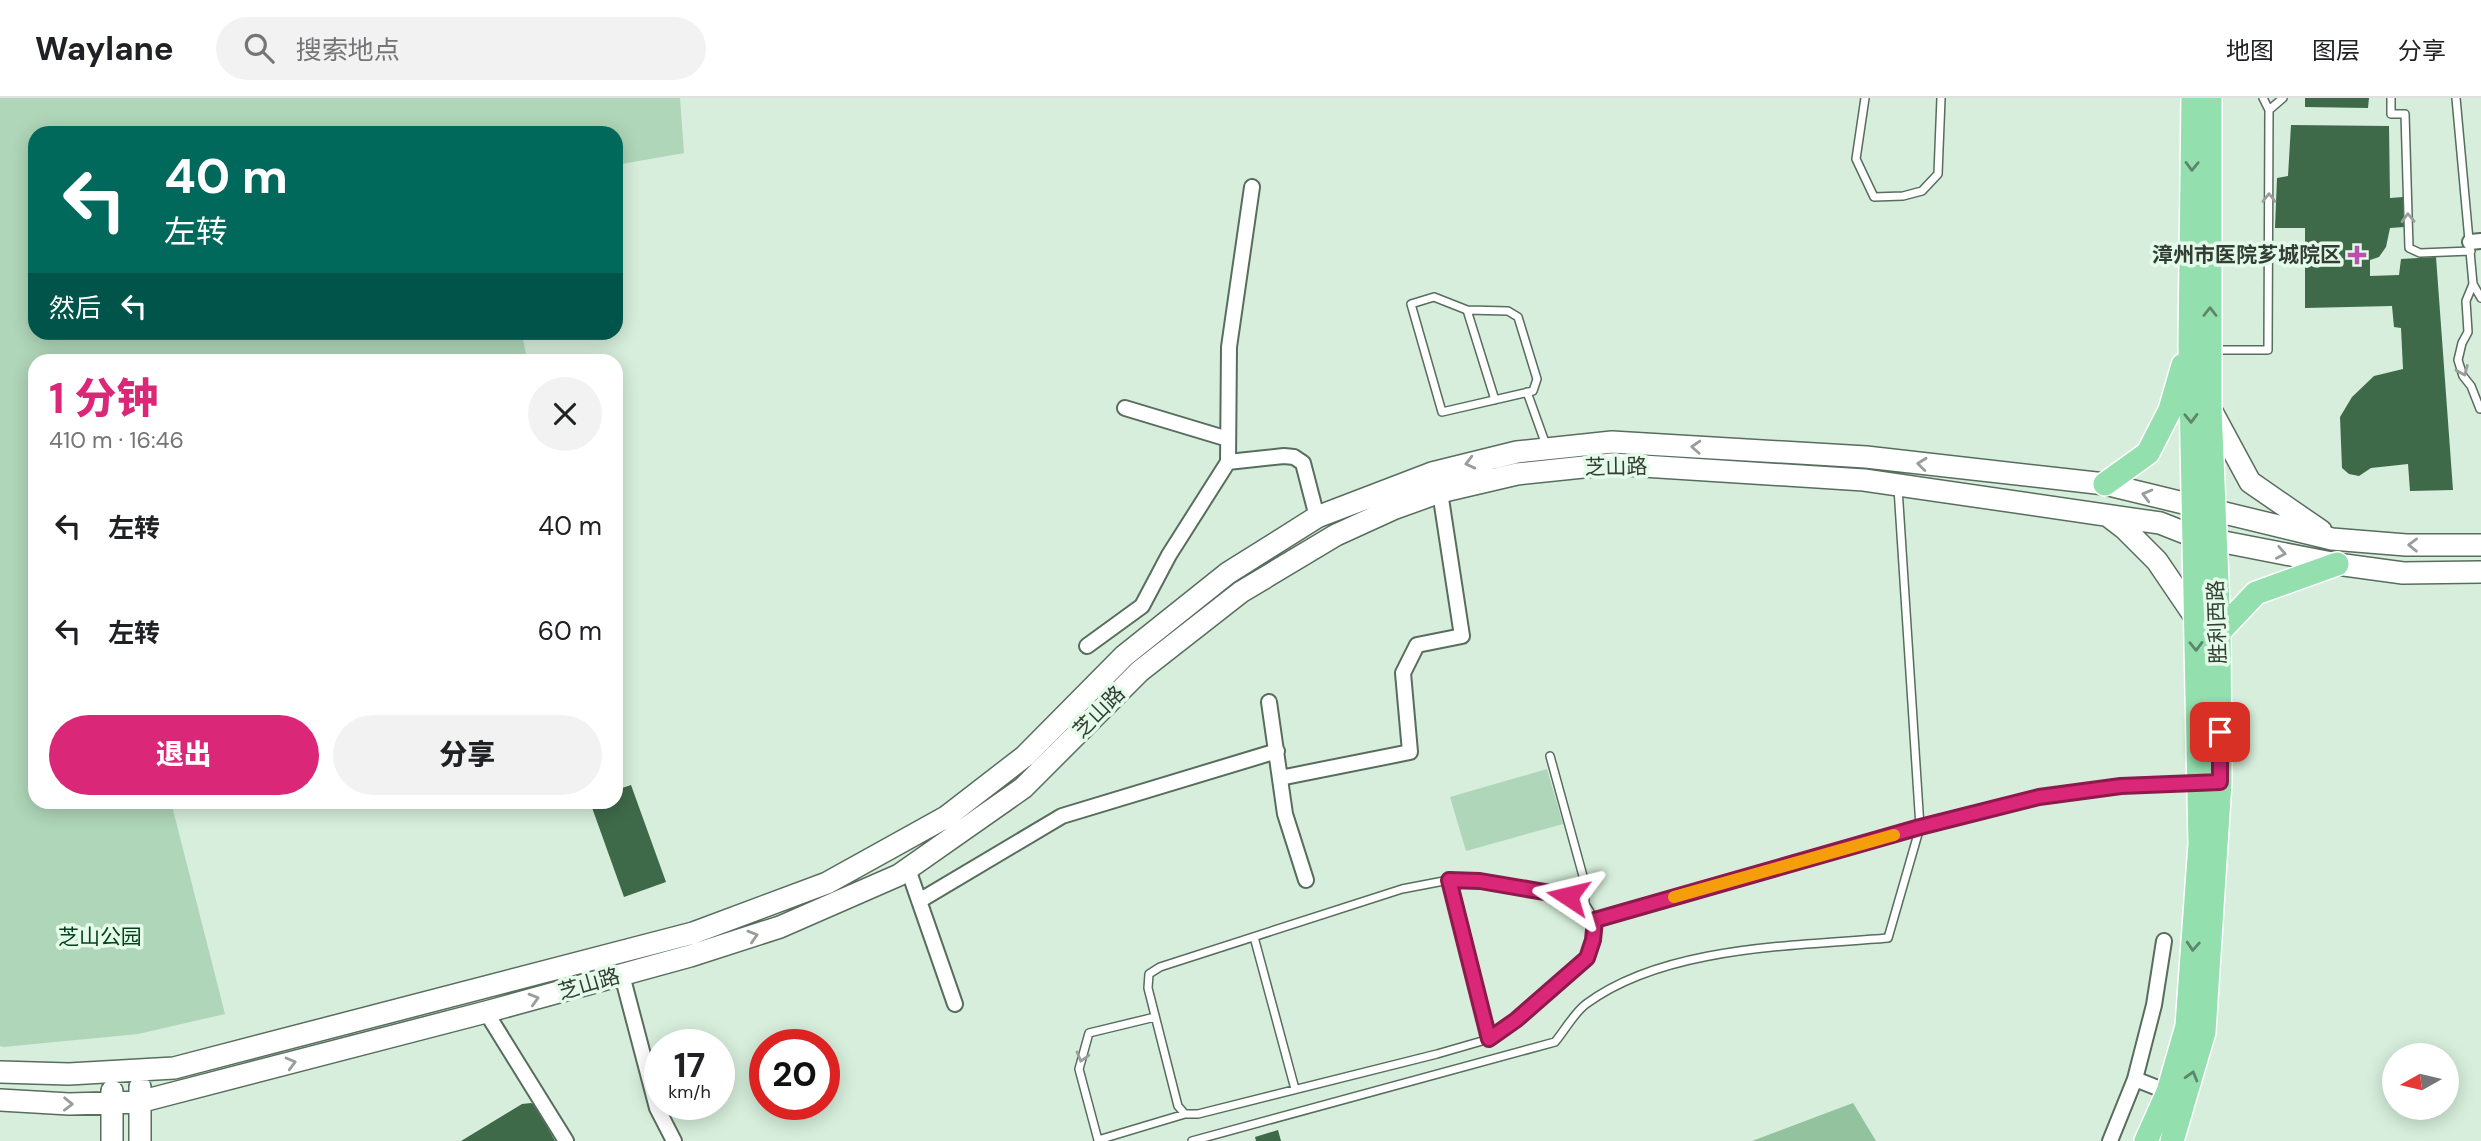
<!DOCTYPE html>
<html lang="zh">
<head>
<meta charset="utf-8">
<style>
	:root { --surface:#fff; --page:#f2f2f2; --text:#202124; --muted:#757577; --line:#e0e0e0; --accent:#db2777 }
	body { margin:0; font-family:"DM Sans","Noto Sans SC",sans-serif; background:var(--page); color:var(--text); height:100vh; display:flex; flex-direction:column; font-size:26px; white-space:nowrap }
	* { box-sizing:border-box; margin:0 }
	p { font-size:23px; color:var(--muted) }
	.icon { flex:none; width:38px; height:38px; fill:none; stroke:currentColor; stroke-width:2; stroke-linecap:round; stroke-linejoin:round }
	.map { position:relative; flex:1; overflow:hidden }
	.sheet { position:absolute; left:28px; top:256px; width:595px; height:455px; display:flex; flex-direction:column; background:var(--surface); border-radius:21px; box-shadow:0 4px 18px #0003 }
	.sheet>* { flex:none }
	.guide { position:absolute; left:28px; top:28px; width:595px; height:214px; border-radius:21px; box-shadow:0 4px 18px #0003; background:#00695c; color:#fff; overflow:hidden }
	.needle { width:46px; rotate:262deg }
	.controls { position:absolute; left:2382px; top:945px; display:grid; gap:14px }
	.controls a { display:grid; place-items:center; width:77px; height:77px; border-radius:50%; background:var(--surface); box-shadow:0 4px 18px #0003; font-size:35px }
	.speed { position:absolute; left:644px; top:931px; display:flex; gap:14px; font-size:35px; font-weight:700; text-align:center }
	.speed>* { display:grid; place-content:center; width:91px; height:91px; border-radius:50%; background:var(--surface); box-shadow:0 4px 18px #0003; line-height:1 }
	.speed small { font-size:18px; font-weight:400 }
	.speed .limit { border:10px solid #d22; background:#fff; color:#111 }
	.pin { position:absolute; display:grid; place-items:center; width:60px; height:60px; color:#fff; margin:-30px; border-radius:14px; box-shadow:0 4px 10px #0006 }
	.me { position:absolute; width:77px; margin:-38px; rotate:280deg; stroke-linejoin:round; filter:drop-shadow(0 0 5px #0008) }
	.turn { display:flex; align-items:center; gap:24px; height:147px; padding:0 21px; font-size:32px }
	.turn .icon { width:91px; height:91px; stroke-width:2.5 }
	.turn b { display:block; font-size:49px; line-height:60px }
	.then { display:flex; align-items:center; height:66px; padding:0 21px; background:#0003; gap:14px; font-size:26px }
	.round { display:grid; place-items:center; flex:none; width:74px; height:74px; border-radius:37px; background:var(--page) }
	.headline { display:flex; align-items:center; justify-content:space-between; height:119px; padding:0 21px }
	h1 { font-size:42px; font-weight:800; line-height:52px; color:var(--accent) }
	.primary-button { display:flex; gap:14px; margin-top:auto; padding:14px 21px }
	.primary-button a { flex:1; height:80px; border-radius:42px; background:var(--accent); color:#fff; font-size:28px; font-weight:800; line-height:80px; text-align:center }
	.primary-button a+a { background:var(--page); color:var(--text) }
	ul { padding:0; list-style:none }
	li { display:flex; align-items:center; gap:21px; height:105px; padding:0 21px }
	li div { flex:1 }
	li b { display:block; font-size:26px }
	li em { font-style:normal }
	header { display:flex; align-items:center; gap:42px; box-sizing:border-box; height:98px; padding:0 35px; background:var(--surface); border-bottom:2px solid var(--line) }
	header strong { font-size:33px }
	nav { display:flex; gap:38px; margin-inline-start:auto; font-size:24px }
	.search { width:490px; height:63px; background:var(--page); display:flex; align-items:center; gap:18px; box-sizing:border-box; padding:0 24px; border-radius:38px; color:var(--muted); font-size:26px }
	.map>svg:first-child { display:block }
</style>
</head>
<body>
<header>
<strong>Waylane</strong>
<div class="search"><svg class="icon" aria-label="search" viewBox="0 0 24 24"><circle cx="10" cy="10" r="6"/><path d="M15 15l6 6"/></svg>搜索地点</div>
<nav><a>地图</a><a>图层</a><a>分享</a></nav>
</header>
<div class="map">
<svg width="2481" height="1043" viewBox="0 0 2481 1043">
	<rect width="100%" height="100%" fill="#d6eedb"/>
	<path fill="#afd6b8" d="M0,0h680l4,55 -68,12v-32h-581v199l487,1 5,27h-492v442h136l54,212 -87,20 -135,13 -3,-1z
		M1547,671l16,55 -97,27 -16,-54z"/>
	<path fill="#92c29e" d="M1853,1005l23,38h-124z"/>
	<path fill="#3e6a4a" d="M2305,0h64l-1,10 -63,-1z
		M2291,27l98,1 1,72 13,-1 1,30 -14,1 -4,19 -7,10 -9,3v16l29,-1 2,-16 35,-2 17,233 -43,1 -2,-27 -37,4 -12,8 -10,-2 -7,-6 -2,-51 12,-20 22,-21 29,-7 -2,-41 -7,-1 -2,-21 -87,2v-80h-30l2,-50 11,-2z
		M631,687l35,97 -42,15 -34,-95h26v-12z
		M531,1005l5,3 19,35h-94l61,-37z
		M1278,1032l3,11h-25l-1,-4z"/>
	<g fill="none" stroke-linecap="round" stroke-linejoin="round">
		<defs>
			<path id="lane" d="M1865,0l-9,61 18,38 29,-1 19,-5 16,-17 3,-76
				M2391,0v16h14l4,134 11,5 51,-2
				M2456,0l17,186
				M2269,12l14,-12
				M1434,199l33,13 41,1 10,6 19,62 -4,12 -91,21 -31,-108z
				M1467,212l28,90
				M2214,252h54l1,-240 -6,-12
				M1527,294l19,53
				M2480,311l-9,-23 -8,-10 -5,-16 4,-17 6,-11 -2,-31 7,-17 8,14
				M1550,658l33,120 2,28
				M1449,782l31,1 88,15 17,8 10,16 -2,20 -6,18 -71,62 -27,19 -52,15 -239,60h-13l-7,-8 -30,-118 1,-14 11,-7 242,-78z
				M1449,782l40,159
				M1595,822l325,-93 119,-30 82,-11 74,-2
				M1254,839l41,152
				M1155,919l-66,16 -10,36 19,71 87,-26
				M1192,1043l363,-99c10,-12 19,-29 31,-38 78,-58 207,-58 302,-66l32,-111 -22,-339"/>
			<path id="street" d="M2470,144l11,-1
				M1125,310l103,31
				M1228,364l56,-6 10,1 9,6 14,54
				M1087,548l55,-40 27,-51 59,-93 1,-115 23,-160
				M1269,604l16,112 21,66
				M1280,680l130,-26 -7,-79 14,-28 45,-9 -22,-144
				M908,771l47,135
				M919,803l143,-85 215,-65
				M622,877l35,133 17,33
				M486,914l80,129
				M2135,981l33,13
				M2110,1043l25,-62 19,-74 10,-64"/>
			<path id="secondary" d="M2210,310l40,74 71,49
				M2108,418l17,13 32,32 38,56
				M0,974l69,2 105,-6 519,-135 134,-50 119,-66 79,-61 99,-100 104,-83 89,-56 115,-44 85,-21 95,-10 254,15 239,27 227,55 74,6h75
				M140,989v54
				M112,993v50
				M0,1002l69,4 70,-2 347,-90 204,-56 90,-29 119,-52 124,-87 117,-117 101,-79 95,-57 57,-26 47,-17 77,-18 95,-10 252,16 296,43 33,13 144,28 66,9 78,-1"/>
			<path id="primary" d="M2105,386l43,-31 22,-43 13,-45
				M2219,534l37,-39 81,-29
				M2146,1043l22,-49 19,-66 13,-182 -10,-502 3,-244
				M2172,1043l32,-109 16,-250 -1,-150 -9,-224v-310"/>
		</defs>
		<use href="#lane" stroke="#586d5d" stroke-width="10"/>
		<use href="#street" stroke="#586d5d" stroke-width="18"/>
		<use href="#secondary" stroke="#586d5d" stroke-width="24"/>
		<use href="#primary" stroke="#fff" stroke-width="26"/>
		<use href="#lane" stroke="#fff" stroke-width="7"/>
		<use href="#street" stroke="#fff" stroke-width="14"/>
		<use href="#secondary" stroke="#fff" stroke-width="21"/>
		<use href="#primary" stroke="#93dfae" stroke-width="23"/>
	</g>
	<defs><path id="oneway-chevron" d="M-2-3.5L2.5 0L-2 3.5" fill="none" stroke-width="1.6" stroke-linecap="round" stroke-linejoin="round" transform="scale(1.75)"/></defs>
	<g stroke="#5e866b">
		<use href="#oneway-chevron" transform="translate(2192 68) rotate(91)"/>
		<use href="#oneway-chevron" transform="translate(2210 214) rotate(-90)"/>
		<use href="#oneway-chevron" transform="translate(2191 320) rotate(89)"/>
		<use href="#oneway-chevron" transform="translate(2196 548) rotate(89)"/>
		<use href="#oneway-chevron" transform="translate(2193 848) rotate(94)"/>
		<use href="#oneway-chevron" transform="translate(2192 978) rotate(-74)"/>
	</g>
	<g stroke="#999e9a">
		<use href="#oneway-chevron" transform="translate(2269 100) rotate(-90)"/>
		<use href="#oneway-chevron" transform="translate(2408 120) rotate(-92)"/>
		<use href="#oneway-chevron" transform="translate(2463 273) rotate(67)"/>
		<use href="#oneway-chevron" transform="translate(1696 349) rotate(-177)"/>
		<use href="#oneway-chevron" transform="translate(1470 365) rotate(166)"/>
		<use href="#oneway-chevron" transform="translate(1922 366) rotate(-174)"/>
		<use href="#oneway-chevron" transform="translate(2147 397) rotate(-165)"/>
		<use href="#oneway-chevron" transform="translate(2413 447) rotate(-179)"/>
		<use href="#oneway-chevron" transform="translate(2281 455) rotate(11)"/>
		<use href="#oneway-chevron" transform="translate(753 838) rotate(-17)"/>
		<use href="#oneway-chevron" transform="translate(534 901) rotate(-16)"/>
		<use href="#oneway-chevron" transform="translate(1082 959) rotate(106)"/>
		<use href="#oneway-chevron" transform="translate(291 965) rotate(-15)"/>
		<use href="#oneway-chevron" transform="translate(68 1006) rotate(1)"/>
	</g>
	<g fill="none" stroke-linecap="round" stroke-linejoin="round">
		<defs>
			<path id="route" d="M1568,798l-88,-15 -31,-1 40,159 27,-19 71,-62 6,-18 2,-20 325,-93 119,-30 82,-11 99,-4v-50"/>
		</defs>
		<use href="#route" stroke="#8e194d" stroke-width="18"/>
		<use href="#route" stroke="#db2777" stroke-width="12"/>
		<path stroke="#f59e0b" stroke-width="12" d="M1674,799l220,-62"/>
	</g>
	<path fill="#ba4faf" stroke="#e3fbe8" stroke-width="2.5" d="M2353.5 146.5h7v7h7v7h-7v7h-7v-7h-7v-7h7z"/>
	<g text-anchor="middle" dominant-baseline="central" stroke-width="7" stroke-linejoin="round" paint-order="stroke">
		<g font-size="21" font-weight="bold" fill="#333d35" stroke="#e3fbe8" text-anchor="end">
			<text x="2341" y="157">漳州市医院芗城院区</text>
		</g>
		<g font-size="21" fill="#333d35" stroke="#e3fbe8">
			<text transform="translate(1616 369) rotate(-1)">芝山路</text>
			<text transform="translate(2217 524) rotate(-92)">胜利西路</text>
			<text transform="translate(1099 614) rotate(-45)">芝山路</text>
			<text transform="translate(589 886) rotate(-16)">芝山路</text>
		</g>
		<g font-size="21" fill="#06401e" stroke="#e3fbe8">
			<text x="100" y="839">芝山公园</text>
		</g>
	</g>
</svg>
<div class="controls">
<a><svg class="needle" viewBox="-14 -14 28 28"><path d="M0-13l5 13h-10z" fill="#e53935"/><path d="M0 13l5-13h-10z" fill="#757577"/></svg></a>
</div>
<div class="speed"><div>17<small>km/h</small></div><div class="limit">20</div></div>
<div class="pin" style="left:2220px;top:634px;background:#d93025"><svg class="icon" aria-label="arrive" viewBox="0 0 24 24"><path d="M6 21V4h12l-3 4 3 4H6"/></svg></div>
<svg class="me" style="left:1568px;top:798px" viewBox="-20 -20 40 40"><path d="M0-17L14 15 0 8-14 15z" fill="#db2777" stroke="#fff" stroke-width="4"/></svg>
<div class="guide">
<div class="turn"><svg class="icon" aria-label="left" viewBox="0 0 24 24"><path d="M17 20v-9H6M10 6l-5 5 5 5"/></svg><div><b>40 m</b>左转</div></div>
<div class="then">然后<svg class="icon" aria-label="left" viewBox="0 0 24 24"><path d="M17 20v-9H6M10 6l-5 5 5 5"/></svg></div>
</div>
<section class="sheet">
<div class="headline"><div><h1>1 分钟</h1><p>410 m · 16:46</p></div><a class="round"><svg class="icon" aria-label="close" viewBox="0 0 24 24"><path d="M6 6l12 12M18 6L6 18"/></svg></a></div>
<ul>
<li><svg class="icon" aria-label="left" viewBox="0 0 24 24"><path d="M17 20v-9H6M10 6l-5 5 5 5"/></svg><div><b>左转</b></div><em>40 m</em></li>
<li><svg class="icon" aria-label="left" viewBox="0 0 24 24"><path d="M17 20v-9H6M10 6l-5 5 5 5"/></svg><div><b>左转</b></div><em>60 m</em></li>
</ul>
<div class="primary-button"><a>退出</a><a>分享</a></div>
</section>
</div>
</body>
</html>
